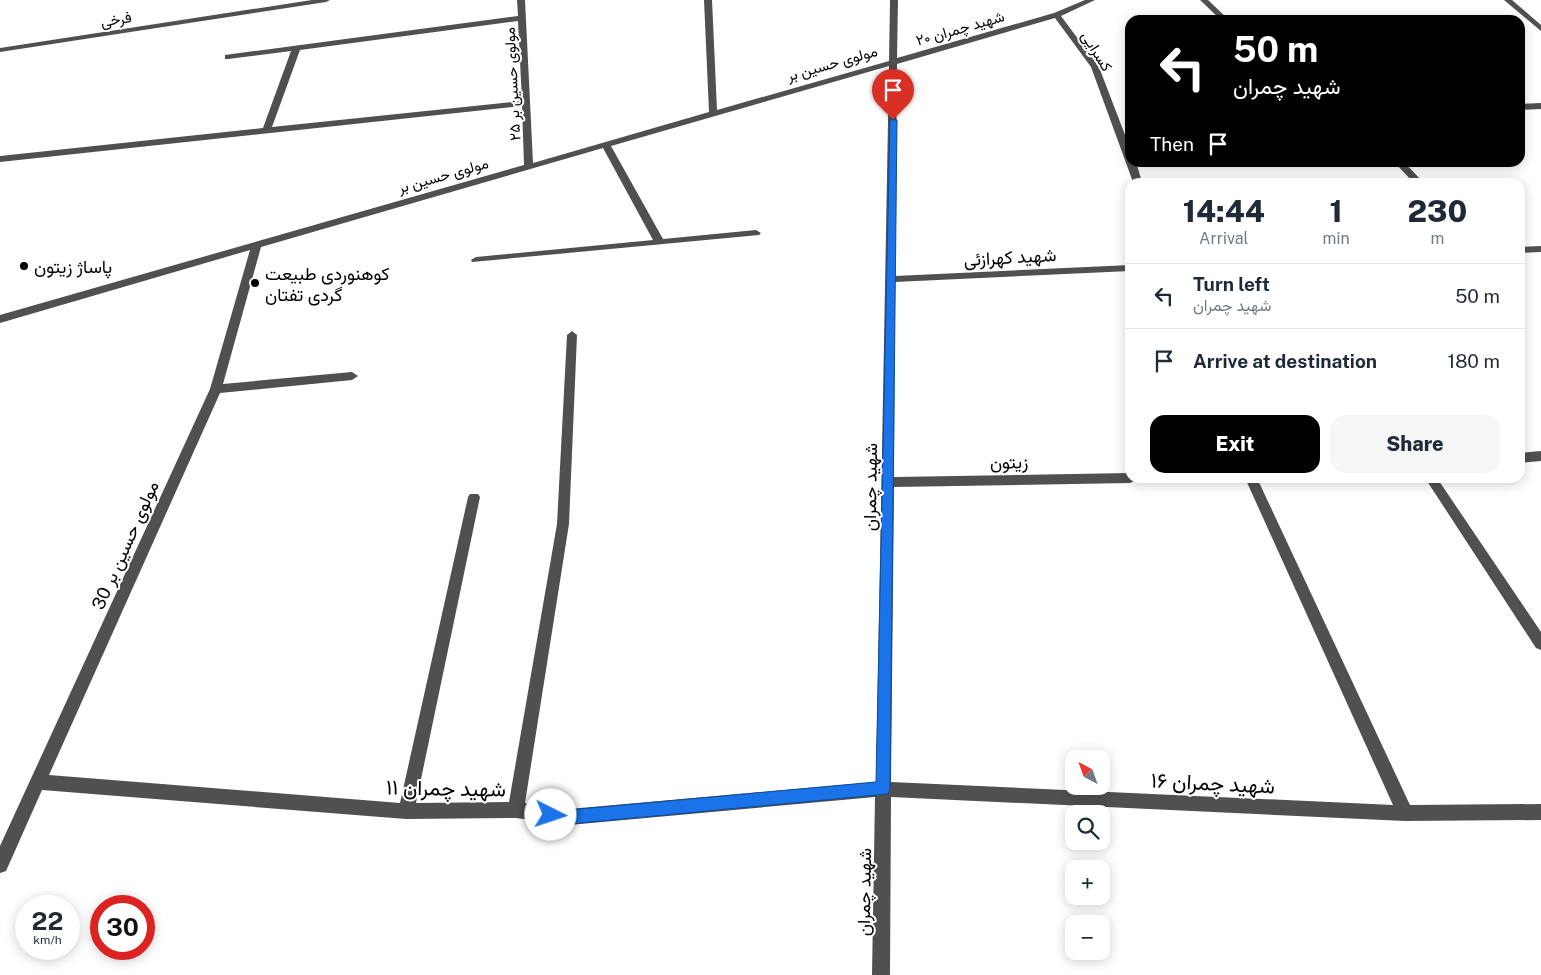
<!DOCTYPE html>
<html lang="en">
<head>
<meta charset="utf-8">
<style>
	:root { --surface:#fff; --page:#f6f6f7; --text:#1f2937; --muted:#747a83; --line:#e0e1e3; --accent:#000 }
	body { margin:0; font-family:"Public Sans",Vazirmatn,sans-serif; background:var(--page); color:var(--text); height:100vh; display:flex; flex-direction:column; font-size:19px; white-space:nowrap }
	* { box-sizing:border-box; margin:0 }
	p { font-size:16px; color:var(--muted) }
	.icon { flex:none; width:28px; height:28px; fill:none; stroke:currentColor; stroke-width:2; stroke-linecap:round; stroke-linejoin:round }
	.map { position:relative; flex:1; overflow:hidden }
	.side { position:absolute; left:1125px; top:178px; width:400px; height:305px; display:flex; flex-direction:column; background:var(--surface); border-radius:15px; box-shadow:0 2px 12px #0003 }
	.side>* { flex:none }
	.guide { position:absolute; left:1125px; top:15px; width:400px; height:152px; border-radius:15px; box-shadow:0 2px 12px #0003; background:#000; color:#fff; overflow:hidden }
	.needle { width:32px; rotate:319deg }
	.controls { position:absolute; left:1065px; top:750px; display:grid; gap:10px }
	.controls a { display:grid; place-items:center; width:45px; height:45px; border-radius:10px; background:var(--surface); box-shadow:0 2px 12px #0003; font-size:25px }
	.speed { position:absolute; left:15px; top:895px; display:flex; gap:10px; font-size:25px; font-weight:700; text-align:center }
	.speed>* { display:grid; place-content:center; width:65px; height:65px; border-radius:50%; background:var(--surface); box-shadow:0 2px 12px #0003; line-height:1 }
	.speed small { font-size:12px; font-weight:400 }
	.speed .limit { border:8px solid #d22; background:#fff; color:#111 }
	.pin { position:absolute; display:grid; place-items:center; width:42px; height:42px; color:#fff; margin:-51px -21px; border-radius:50% 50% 50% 0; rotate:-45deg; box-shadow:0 0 5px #0007 }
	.pin .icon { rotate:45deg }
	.me { position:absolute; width:55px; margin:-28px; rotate:94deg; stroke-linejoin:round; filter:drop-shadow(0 0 4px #0008) }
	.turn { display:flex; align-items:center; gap:18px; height:105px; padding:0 25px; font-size:22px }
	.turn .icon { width:65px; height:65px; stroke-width:2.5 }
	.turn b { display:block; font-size:35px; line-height:42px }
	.then { display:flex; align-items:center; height:48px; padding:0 25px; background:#0003; gap:10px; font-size:19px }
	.eta { display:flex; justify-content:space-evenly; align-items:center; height:85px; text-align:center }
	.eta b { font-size:30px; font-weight:800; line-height:35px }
	.cta { display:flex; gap:10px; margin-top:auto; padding:10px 25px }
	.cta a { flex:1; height:58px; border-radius:15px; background:var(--accent); color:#fff; font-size:20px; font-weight:800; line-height:58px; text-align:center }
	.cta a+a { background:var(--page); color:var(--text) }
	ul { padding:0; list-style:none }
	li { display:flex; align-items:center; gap:15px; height:65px; padding:0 25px; border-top:1px solid var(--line) }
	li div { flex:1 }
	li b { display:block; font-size:19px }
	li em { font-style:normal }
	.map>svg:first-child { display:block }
</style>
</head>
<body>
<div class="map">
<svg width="1541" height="975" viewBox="0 0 1541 975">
	<rect width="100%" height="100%" fill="#fff"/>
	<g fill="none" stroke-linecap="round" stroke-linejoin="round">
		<path fill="#505050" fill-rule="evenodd" d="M312,0h18l-4,2 -326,50v-4z
			M517,0h8l8,163 176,-51 -5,-112h8l5,110 172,-49 1,-61h8l-1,58 157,-45 31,-13h10l-34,16 38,51 31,81v14h6l6,20h-9l-42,-115 -36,-49 -158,46 -2,212 235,-11v6l-235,11 -1,195 236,-4v5h6l-2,3 -4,2 -236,4 -3,295 502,23 -148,-327h12l153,327 131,-1v16l-136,1 -514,-24 -1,178h-18l3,-178 -306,28 -53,-7 -110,1 -364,-29 -36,81 -6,2v-27l210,-457 40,-139 -250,73v-8l524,-150 -2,-59 -522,56v-6l263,-28 28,-77 -63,8h-3v-4l293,-39zM518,21l4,80 -250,26 28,-77zM889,66l-13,716 -307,27 -44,-6 44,-279 8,-189 -5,-4 -5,4 -10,189 -48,278 -93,1 64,-306 -2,-3h-8l-2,3 -68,306 -351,-28 171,-382 132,-13 6,-4 -6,-4 -129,12 38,-137 342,-99 50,92 -177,17 -5,3 1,2 287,-27 2,-2 -5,-3 -93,9 -52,-93z
			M1200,0h8l21,20h-8z
			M1504,0h8l29,25v6z
			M1541,103v6l-21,1v-6z
			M1394,162h10l19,20h-10z
			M1541,246v6l-21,1v-6z
			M1541,451v10l-21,2v-10z
			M1425,478h12l104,154v18l-5,-2z"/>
	</g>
	<path fill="#1a73e8" stroke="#114b97" d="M890,119l7,1 -7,669 -2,5 -319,30 -23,-4 -2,-5 2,-5 5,-2 18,2 307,-28z"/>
	<g fill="#000" stroke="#fff" stroke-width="2">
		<circle cx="24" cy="266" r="5"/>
		<circle cx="255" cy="283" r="5"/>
	</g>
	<g text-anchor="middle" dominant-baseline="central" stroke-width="4" stroke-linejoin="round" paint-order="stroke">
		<g font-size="15" fill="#000" stroke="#fff">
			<text transform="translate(116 19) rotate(-9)">فرخی</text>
			<text transform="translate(960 28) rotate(-16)">شهید چمران ۲۰</text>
			<text transform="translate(1097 51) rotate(58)">کسرایی</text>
			<text transform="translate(832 63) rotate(-16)">مولوی حسین بر</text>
			<text transform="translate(512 84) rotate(-93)">مولوی حسین بر ۲۵</text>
			<text transform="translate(443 175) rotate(-16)">مولوی حسین بر</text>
		</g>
		<g font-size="18" fill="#000" stroke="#fff">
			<text transform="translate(1010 257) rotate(-3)">شهید کهرازئی</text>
			<text transform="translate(1009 462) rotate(-1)">زیتون</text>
			<text transform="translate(870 487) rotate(-89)">شهید چمران</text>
			<text transform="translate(125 545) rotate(-66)">مولوی حسین بر 30</text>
			<text transform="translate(864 892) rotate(-89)">شهید چمران</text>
		</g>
		<g font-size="18" fill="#000" stroke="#fff" text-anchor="start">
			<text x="34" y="266">پاساژ زیتون</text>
			<text x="265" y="273">کوهنوردی طبیعت<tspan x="265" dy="21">گردی تفتان</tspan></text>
		</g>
		<g font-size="21" fill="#000" stroke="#fff">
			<text transform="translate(1213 783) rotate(3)">شهید چمران ۱۶</text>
			<text transform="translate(446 788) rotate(1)">شهید چمران ۱۱</text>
		</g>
	</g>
</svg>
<div class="controls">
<a><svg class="needle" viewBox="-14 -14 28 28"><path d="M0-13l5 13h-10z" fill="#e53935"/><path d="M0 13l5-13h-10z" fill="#747a83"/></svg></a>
<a><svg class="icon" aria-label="search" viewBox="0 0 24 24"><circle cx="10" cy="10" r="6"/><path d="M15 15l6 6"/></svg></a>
<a>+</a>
<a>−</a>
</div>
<div class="speed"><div>22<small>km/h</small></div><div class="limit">30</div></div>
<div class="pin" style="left:893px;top:120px;background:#d93025"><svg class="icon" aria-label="arrive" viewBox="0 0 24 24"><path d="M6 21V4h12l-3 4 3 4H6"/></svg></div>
<svg class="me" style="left:551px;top:815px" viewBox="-20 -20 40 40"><circle r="19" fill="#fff"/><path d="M0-13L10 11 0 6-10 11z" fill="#1a73e8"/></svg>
<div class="guide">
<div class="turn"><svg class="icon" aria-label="left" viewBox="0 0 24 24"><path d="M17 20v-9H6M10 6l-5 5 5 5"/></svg><div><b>50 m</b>شهید چمران</div></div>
<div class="then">Then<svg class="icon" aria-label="arrive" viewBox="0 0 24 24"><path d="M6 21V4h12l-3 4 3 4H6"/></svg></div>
</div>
<section class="side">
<div class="eta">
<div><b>14:44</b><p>Arrival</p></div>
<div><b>1</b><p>min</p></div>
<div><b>230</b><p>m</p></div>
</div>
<ul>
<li><svg class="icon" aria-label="left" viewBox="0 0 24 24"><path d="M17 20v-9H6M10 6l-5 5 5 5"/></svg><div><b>Turn left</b><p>شهید چمران</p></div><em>50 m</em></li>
<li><svg class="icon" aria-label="arrive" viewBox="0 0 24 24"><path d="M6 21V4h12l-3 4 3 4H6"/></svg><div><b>Arrive at destination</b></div><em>180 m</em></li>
</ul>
<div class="cta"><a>Exit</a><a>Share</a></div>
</section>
</div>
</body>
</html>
